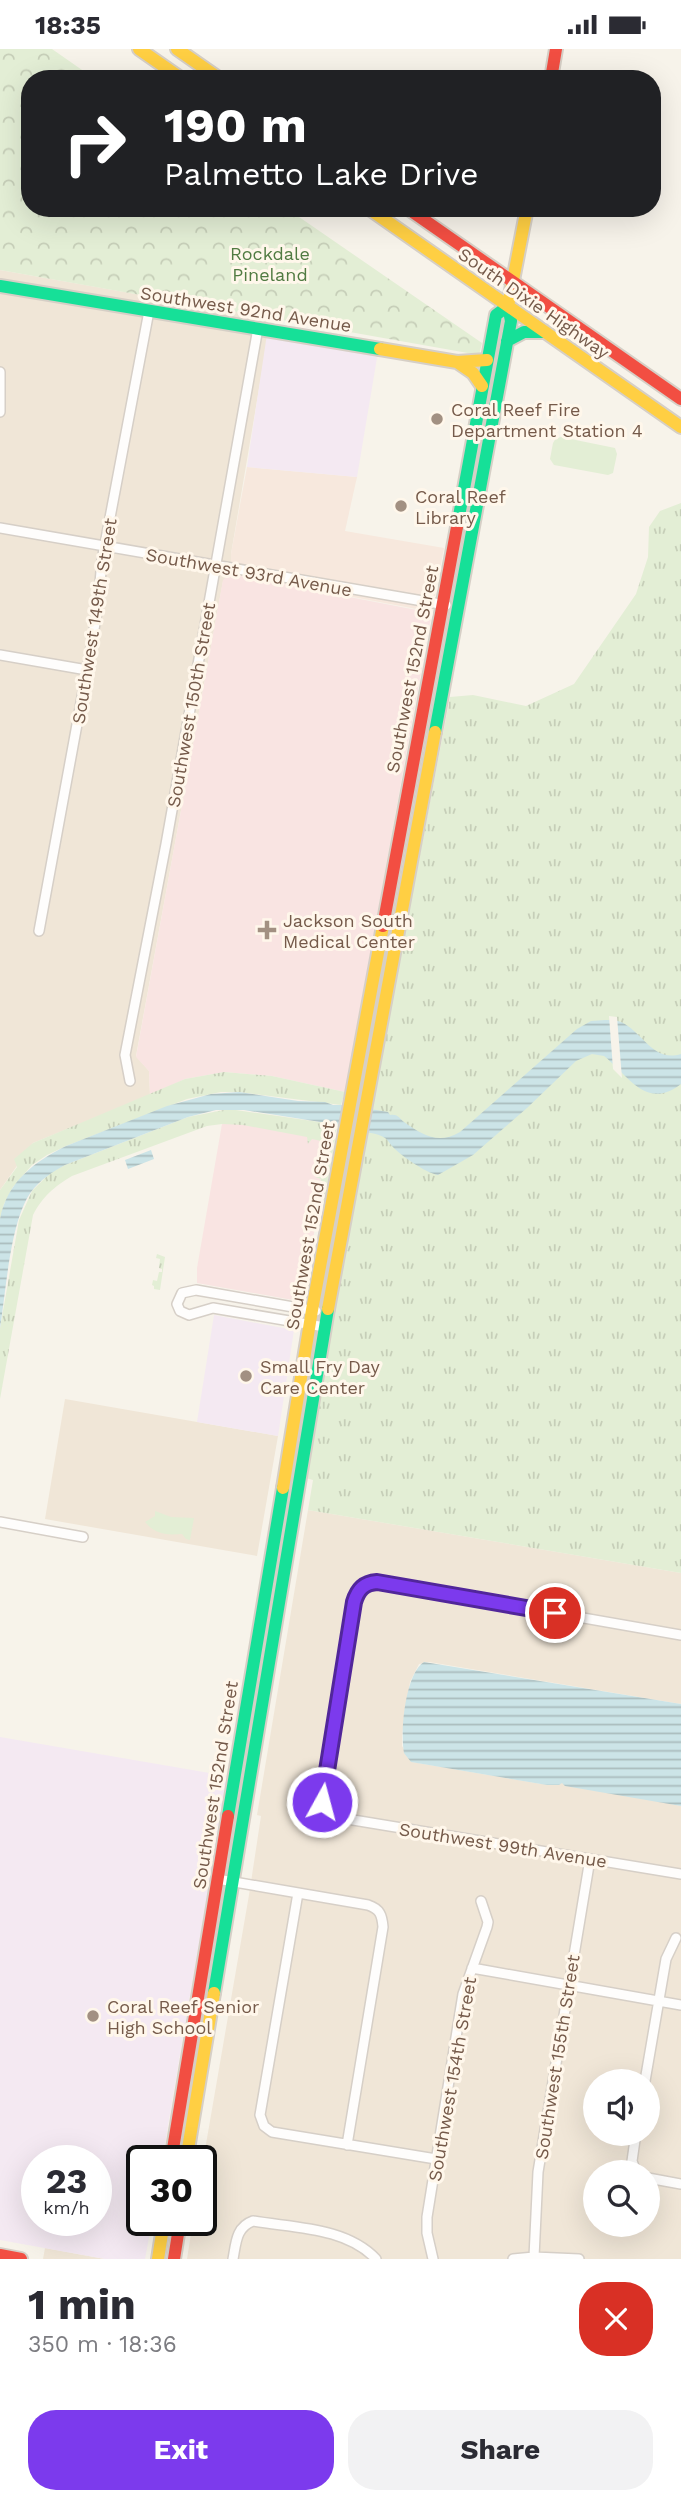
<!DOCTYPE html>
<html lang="en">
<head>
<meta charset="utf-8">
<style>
	:root { --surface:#fff; --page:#f2f2f3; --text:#2b2b33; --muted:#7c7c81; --accent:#7c3aed }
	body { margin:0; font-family:"Work Sans",sans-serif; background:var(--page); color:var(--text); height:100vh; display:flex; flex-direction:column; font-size:26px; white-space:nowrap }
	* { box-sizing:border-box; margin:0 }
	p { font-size:23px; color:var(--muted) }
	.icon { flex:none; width:38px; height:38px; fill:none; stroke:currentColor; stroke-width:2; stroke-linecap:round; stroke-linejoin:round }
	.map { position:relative; height:2210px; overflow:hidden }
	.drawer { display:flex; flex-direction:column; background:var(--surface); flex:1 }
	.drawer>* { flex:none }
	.hud { position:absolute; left:21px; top:21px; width:640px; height:147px; border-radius:28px; box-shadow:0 7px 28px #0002; background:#202124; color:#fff; overflow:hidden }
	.fabs { position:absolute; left:583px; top:2020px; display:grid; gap:14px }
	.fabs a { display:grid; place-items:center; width:77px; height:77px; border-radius:50%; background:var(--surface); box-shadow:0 7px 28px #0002; font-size:35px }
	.speed { position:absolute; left:21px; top:2096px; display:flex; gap:14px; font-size:35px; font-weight:700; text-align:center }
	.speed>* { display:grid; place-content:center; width:91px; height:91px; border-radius:50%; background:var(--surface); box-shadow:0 7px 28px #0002; line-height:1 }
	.speed small { font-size:18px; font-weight:400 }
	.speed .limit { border:4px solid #111; border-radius:10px; background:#fff; color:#111 }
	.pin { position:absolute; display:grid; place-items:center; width:60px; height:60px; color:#fff; margin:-30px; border:4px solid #fff; border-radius:50%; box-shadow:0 2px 7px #0007 }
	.me { position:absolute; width:77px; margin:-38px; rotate:7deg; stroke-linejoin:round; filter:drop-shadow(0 0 5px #0008) }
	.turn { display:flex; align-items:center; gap:24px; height:147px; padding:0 28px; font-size:32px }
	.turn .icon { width:91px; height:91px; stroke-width:2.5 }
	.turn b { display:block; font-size:49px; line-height:60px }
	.round { display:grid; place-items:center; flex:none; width:74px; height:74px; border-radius:28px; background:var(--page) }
	.overview { display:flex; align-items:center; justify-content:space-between; height:119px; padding:0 28px }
	h1 { font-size:42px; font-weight:700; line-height:52px }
	.cta { display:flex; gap:14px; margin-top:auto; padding:14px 28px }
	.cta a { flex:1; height:80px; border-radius:28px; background:var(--accent); color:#fff; font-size:28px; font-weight:700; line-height:80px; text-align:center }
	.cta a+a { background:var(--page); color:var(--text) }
	.status { display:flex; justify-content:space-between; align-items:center; height:49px; padding:0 35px; background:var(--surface); direction:ltr }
	.status svg { height:19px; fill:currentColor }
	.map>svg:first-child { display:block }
</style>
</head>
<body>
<div class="status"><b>18:35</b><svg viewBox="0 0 49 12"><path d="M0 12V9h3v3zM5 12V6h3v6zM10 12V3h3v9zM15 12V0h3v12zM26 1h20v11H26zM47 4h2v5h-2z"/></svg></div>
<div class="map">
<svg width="681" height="2210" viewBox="0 0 681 2210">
	<defs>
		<pattern id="grass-tufts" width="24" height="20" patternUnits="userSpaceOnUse" patternTransform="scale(1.75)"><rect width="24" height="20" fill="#e3eed5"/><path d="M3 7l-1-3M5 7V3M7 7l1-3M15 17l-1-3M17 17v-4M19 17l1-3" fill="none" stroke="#c6ceb8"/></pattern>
		<pattern id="forest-crowns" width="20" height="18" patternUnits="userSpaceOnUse" patternTransform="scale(1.75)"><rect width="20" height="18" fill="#e3eed5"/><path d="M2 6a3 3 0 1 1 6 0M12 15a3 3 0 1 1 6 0" fill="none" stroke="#c6ceb8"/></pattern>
		<pattern id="water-rules" width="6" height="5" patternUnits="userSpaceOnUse" patternTransform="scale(1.75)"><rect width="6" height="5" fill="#cce4e7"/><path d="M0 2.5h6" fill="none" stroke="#aabcbd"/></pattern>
	</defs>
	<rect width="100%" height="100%" fill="#f7f3ea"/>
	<path fill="#f0e6d7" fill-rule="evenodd" d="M0,221l271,48 -40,236v20l-8,7 -87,475 13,15 1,24 -117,48 -33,47z
		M65,1350l213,37 -21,120 -212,-37z
		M308,1461l373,63v131l-252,-42 -10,2 -9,18 -8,53v11l10,16 135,23 15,-3 119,24v453h-494l6,-38h8v-48l48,-278 12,-79 -4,-1zM595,2032h53v52h-53zM595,2123h53v52h-53z
		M45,2199l60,11h-62z"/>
	<path fill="#f7e8dd" d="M247,418l110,10 -12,54 99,17 -13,69 -4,-6 -196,-37v-20z"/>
	<path fill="#f4e9f2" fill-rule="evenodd" d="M267,285l111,18 -21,125 -110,-10z
		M214,1266l80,15 -16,106 -81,-14z
		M0,1688l227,39 -65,385h-20v60h10l-7,38h-40l-105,-19zM96,2112v60h-59v-60z"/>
	<path fill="#f9e4e2" d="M231,525l196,38 4,5 -86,475 -73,-16 -48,-4 -39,7 -35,16 -1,-24 -13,-14 87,-477z
		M222,1075h30l77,16 -20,124 -5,27 -4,7 -7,2 -96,-17v-15z"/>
	<path fill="url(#grass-tufts)" d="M681,454v1070l-373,-63 5,-30 -7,-2 48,-278 96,-503 23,-2 53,11 48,-22 62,-90 12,-37 1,-30 11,-16z
		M224,1023l48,4 73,16 -4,13 -102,-13h-18l-34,7 -121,47 -19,9 -15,10 -19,22 -9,17 -4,15v-29l17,-23 -3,-8 19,-16 152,-64z
		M229,1060l104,15 4,3 -14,83 -7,-2 5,-29 -6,-2 6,-1 5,-29 -6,-2 1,-4 -9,-2 -4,5 -1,-7 -64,-12 -21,-1 -15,2 -135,50c-18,11 -29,20 -39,39l-33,184v-71l19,-108 13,-29 19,-19 14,-7 123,-48z
		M157,1205l8,3 -5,33 -6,-1v-3l-2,-1 1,-5 4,1 2,-9h3v-3l-3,-1 1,-9 -4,-1z"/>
	<path fill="url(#forest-crowns)" d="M0,0h52l43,30h-65v129h256l196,135 -3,12 -479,-85z"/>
	<path fill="#e3eed5" d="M561,388l54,11 2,6 -4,19 -5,2 -54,-10 -4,-6 3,-16 3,-5z
		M155,1462l16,6 23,1 -4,22 -4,-1 -4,-5c-15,1 -26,1 -37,-12l10,-6z"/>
	<path fill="url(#water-rules)" d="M605,971c5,0 11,0 16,2 22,10 32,41 60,32v30c-35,27 -52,-8 -77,-28l-12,-2 -16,7 -49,47 -54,47 -35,20c-12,-2 -37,-19 -46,-29 -2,-2 -4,-6 -7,-8 -15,-10 -39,-2 -52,-14l-89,-14h-28l-28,7 -123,48c-13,7 -25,15 -34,27 -21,29 -25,100 -31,136v-109c7,-37 34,-57 66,-73l101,-40 44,-12 28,-2 59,9 27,1 8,3h14l41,7 2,3c8,-1 8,2 14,7 19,13 34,23 56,10l117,-103 14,-8z
		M151,1101l3,9 -26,10 -3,-9z
		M424,1613l257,42v102l-116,-20 -3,-3 -3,2h-12l-136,-23 -7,-9c-4,-21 1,-79 20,-91z"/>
	<path fill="#f7f3ea" d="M609,967l8,1 5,61 -9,-9z"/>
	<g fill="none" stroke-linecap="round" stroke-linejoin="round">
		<defs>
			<path id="street" d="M0,323v40
				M0,479l446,77
				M0,606l87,15
				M39,882l48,-261 11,-64 4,-46 47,-249
				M130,1032l-5,-26 41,-211 92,-516
				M316,1262l-120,-21 -14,3 -5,11 3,7 9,4 24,-7 112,19
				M0,1473l83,15
				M681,1586l-303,-53c-14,1 -20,7 -24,20l-32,196 3,10 10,9 346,57
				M217,1830l151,26c12,4 14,10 15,22l-36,218
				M298,1844l-38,222 4,11 8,6 164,27
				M472,1919l209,37
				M645,2032l21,-122 10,-21
				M636,2084l-4,28 4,11
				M648,2129l33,6
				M534,2208l4,-85 52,-313
				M233,2210c3,-16 3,-32 20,-38 41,7 93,6 123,38
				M433,2210l-6,-26v-16l36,-223 24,-67 1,-5 -7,-21
				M513,2210l21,-2 45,2"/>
			<path id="fast" d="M0,237l380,63
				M507,292l17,-9h19
				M435,683l76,-411 -3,-15 -12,9 -39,212
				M228,1767l55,-328
				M214,1944l114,-684"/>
			<path id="slow" d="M139,0l43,30
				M177,0l43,30
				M368,159l313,219
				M508,257l19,-98
				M380,300l77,13 30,-2
				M457,313l16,11 9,13
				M328,1260l107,-577
				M283,1439l29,-178 71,-384
				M186,2112l28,-168
				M158,2210l6,-38"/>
			<path id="jam" d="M551,30l5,-30
				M407,159l274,191
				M383,877l74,-399
				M171,2112l57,-345
				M0,2206l21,4
				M174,2210l6,-38"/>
		</defs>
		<use href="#street" stroke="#d6cfc7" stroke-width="12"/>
		<use href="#fast" stroke="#d6cfc6" stroke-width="16"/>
		<use href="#slow" stroke="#d6cfc6" stroke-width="16"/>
		<use href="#jam" stroke="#d6cfc6" stroke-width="16"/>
		<use href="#street" stroke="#fefdfc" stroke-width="9"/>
		<use href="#fast" stroke="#16e098" stroke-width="12"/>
		<use href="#slow" stroke="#ffcf43" stroke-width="12"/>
		<use href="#jam" stroke="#f24e42" stroke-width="12"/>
	</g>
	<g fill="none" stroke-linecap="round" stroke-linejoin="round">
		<defs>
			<path id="route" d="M322,1753l32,-200c4,-13 10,-19 23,-20l178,31"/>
		</defs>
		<use href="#route" stroke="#51269a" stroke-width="18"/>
		<use href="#route" stroke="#7c3aed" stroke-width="12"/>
	</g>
	<g fill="#a29082" stroke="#fff7eb" stroke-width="2.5">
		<circle cx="437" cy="370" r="7"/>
		<circle cx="401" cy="457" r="7"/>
		<path d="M263.5 870.5h7v7h7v7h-7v7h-7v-7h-7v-7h7z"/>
		<circle cx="246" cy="1327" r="7"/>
		<circle cx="93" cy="1967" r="7"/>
	</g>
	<g text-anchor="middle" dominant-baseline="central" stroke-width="6" stroke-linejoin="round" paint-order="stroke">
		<g font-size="18" fill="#517b42" stroke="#fff7eb">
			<text x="270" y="204">Rockdale<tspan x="270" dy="21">Pineland</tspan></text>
		</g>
		<g font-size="18" fill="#755a4a" stroke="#fff7eb">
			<text transform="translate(534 254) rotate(35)">South Dixie Highway</text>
			<text transform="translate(246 260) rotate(9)">Southwest 92nd Avenue</text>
			<text transform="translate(249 523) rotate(10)">Southwest 93rd Avenue</text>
			<text transform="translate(94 572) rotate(-81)">Southwest 149th Street</text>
			<text transform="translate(412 620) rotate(-79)">Southwest 152nd Street</text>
			<text transform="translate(191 656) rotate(-80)">Southwest 150th Street</text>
			<text transform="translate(310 1177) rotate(-80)">Southwest 152nd Street</text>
			<text transform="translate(215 1736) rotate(-81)">Southwest 152nd Street</text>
			<text transform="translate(503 1796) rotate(9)">Southwest 99th Avenue</text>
			<text transform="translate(557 2008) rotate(-81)">Southwest 155th Street</text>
			<text transform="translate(452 2030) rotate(-80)">Southwest 154th Street</text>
		</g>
		<g font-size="18" fill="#755a4a" stroke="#fff7eb" text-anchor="start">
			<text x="451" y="360">Coral Reef Fire<tspan x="451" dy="21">Department Station 4</tspan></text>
			<text x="415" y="447">Coral Reef<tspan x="415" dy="21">Library</tspan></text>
			<text x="283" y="871">Jackson South<tspan x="283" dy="21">Medical Center</tspan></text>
			<text x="260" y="1317">Small Fry Day<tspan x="260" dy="21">Care Center</tspan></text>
			<text x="107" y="1957">Coral Reef Senior<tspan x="107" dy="21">High School</tspan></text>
		</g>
	</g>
</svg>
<div class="fabs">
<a><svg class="icon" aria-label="sound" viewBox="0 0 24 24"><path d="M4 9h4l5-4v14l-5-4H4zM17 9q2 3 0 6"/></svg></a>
<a><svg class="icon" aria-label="search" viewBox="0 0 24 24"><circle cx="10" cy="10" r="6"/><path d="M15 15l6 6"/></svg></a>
</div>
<div class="speed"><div>23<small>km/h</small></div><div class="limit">30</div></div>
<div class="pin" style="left:555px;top:1564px;background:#d93025"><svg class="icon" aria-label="arrive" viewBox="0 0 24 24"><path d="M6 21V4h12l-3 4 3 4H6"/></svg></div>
<svg class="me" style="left:322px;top:1753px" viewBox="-20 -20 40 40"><circle r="17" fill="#7c3aed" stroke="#fff" stroke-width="3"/><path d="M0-11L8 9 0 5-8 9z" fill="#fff"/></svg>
<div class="hud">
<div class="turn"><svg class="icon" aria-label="right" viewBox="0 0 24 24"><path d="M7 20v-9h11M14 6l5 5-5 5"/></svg><div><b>190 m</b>Palmetto Lake Drive</div></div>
</div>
</div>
<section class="drawer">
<div class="overview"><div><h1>1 min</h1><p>350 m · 18:36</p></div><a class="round" style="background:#d93025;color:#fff"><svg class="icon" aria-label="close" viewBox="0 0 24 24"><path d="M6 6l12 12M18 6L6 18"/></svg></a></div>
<div class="cta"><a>Exit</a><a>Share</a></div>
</section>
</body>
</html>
